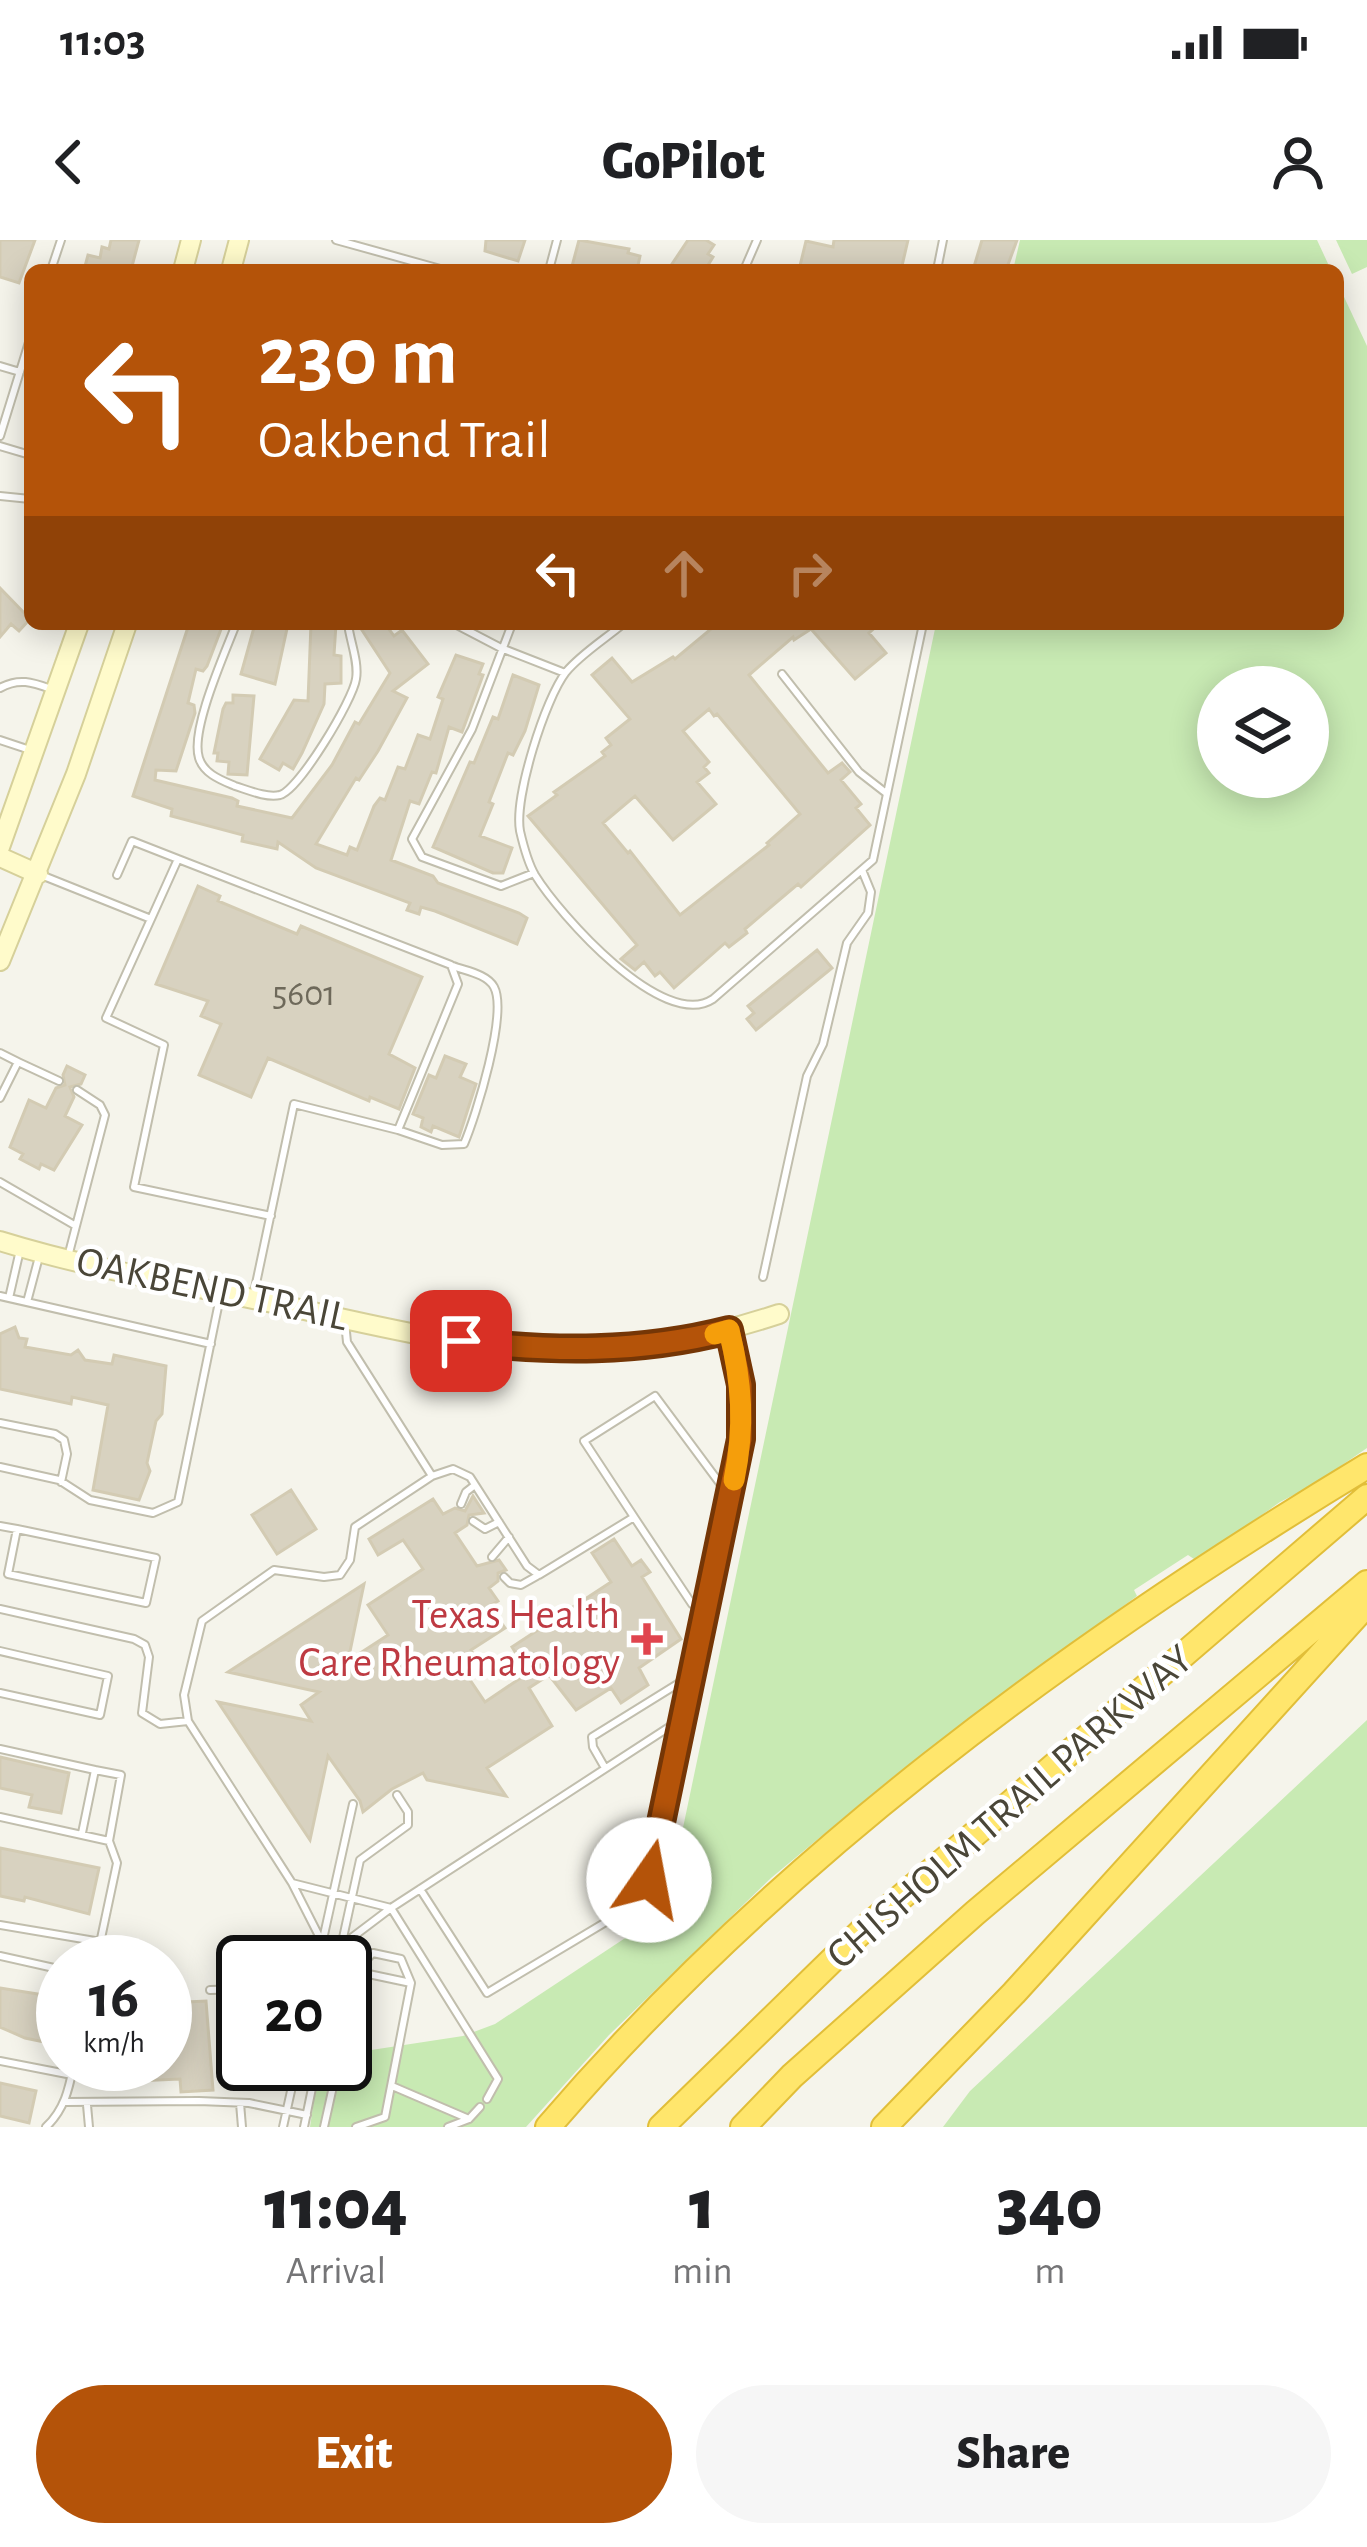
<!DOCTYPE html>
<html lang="en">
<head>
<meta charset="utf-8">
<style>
	:root { --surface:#fff; --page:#f6f6f6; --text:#202124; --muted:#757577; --accent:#b45309 }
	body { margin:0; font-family:"Alegreya Sans",sans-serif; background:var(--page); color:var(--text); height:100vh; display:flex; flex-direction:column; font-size:45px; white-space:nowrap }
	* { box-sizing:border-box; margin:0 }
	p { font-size:39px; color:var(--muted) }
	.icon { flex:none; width:66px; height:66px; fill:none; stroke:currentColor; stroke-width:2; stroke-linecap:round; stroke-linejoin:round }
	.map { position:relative; height:1887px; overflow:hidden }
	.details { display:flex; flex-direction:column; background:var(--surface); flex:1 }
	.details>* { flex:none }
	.hud { position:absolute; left:24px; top:24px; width:1320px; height:366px; border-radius:18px; box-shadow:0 6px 30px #0003; background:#b45309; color:#fff; overflow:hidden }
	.buttons { position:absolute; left:1197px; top:426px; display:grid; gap:24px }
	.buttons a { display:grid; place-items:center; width:132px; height:132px; border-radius:50%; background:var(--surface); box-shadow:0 6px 30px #0003; font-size:60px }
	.speed { position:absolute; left:36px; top:1695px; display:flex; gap:24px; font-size:60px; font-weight:700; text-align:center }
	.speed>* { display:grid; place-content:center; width:156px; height:156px; border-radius:50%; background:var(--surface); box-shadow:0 6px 30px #0003; line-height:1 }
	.speed small { font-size:30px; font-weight:400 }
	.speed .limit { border:6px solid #111; border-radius:18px; background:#fff; color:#111 }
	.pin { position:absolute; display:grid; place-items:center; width:102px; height:102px; color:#fff; margin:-51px; border-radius:24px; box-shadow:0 6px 18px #0006 }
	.me { position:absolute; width:132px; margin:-66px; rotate:12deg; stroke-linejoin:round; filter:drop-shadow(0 0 9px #0008) }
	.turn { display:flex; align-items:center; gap:42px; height:252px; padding:0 36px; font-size:54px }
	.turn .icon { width:156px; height:156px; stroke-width:2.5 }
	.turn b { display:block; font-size:84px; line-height:102px }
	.lanes { display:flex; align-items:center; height:114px; padding:0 36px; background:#0003; justify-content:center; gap:60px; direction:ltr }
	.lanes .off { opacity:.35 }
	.eta { display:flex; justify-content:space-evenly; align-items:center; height:204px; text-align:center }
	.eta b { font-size:72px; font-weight:800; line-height:84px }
	.action { display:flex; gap:24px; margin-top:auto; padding:24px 36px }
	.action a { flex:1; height:138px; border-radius:72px; background:var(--accent); color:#fff; font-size:48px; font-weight:800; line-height:138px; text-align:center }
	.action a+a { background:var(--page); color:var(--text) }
	.status { display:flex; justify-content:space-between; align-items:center; height:84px; padding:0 60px; background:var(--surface); direction:ltr }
	.status svg { height:33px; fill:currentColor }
	header { display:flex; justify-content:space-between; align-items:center; height:156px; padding:0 36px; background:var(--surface); font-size:54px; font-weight:800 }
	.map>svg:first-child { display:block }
</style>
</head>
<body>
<div class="status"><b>11:03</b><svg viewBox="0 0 49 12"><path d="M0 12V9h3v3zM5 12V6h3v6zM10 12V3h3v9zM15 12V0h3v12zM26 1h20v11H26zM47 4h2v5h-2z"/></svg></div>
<header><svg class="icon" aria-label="back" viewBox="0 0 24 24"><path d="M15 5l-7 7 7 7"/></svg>GoPilot<svg class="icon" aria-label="person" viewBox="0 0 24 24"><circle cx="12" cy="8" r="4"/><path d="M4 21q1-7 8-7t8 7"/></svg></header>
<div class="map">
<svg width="1367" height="1887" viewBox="0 0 1367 1887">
	<rect width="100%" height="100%" fill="#f5f4eb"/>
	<path fill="#c8eab3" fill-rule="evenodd" d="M1020,0h297l14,30h-318z
		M1336,0h31v27l-15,7z
		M1338,44l29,62v1102l-54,37 -33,17 -83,59 -9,-6 -54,35 3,6 -243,180 -123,102 -162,157 -83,92h-216l9,-63h26v-10l118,-18 32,-12 162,-107 15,-37 264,-1256h402zM1218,447h90v90h-90z
		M1367,1480v407h-424l27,-36z"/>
	<path fill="#d8d2c0" stroke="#d3cbb3" stroke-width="3" fill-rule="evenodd" d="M0,0h35l-16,43 -19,-6z
		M111,0h28l-8,30h-47l4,-15 12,3 2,-11 7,2z
		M486,0h39l-7,21 -33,-10z
		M579,0l50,9 -1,4 12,3 -3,14h-66z
		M688,0h18l8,5 -6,9 5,3 -8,13h-37z
		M834,0h74l-7,30h-102l7,-29 27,6z
		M982,0h35l-11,30h-33z
		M0,348l30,31 -11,12 -8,-7 -11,13z
		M189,384h34l-16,42 -4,5 -7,-2 -8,34 6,2 1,8 -19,58 -20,-1 -1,10 77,18 6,3 -1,5 55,12 40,-53 23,-43 4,2 31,-51 -32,-49h27l9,12 8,-6 26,34 -35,27 14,7 -29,53 -19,29 -3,-2 -40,66 31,11 3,-8 7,3 17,-44 6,-8 5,2 13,-33 7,2 13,-34 12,4 13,-40 -5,-2 18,-42 27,9 -4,10 4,1 -21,57 -13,-5 -13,46 -4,-1 -13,32 -9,-3 -19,59 42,16 5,7 81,30 8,5 -10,26 -82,-33 -14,-4 -2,7 -12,-4 3,-7 -94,-35 -38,-26 -1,7 -35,-8 1,-6 -72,-19 1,-7 -39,-13z
		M255,384h33l-13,60 -34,-10z
		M311,384h25l-2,31 7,1v27l-16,1 -1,20 -22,49 -9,16 -10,-6 -4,7 -19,-11 34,-59 14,1z
		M717,384h162l-10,9 17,20 -31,26 -44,-50 -17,11 -1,-3 -44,38 79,98 14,-10 8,9 -9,8 20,24 -5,4 14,17 -69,62 -3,-3 -53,45 2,4 -18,14 -4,-4 -51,45 -14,-16 -5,4 -11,-14 -9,8 -14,-11 16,-14 -109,-129 29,-21 -3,-3 51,-36 -3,-4 9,-7 -5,-7 24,-19 -38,-44 20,-17 20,24 41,-25 2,2zM709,469l5,7 3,-2 83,100 -33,29 2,2 -89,70 -50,-64 -2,2 -25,-30 32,-27 38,44 43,-36 -19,-22 12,-9 -5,-6 5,-5 -26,-31z
		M513,435l26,10 -14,46 -12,24 -5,-2 -19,49 4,2 -13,32 32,12 -9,25h-10l-60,-26 37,-85 4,1 19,-46 5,2z
		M233,455l21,1 -7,79 -19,-1 1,-12 -12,-1 1,-8h-4l9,-44 3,-6h7z
		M198,646l22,10 -2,5 79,33 4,-8 121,51 -33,77 26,14 -16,41 -29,-12 -1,4 -101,-43 -17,39 -52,-22 22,-51 -20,-8 7,-15 -52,-17z
		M817,710l15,18 -76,62 -9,-11 7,-6 -6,-7z
		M445,816l21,8 -6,13 16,7 -17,53 -26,-11 -2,6 -10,-5 2,-9 -10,-4 16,-39 7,3z
		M67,826l18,9 -4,9 -11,3 4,10 -9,19 17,9 -28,45 -13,-6 -2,5 -19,-10 3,-5 -13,-7 19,-47 17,8 10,-20 9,-3 -2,-10z
		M15,1087l4,11 8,1 -2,8 46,8 7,-5 7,10 27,4 2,-9 52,11 -4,48 -6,7 -9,42 3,8 -11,29 -46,-10 15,-85 -36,-8 -1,7 -71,-15v-55z
		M291,1250l25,39 -39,25 -25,-39z
		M473,1256l11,17 -15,2 -2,10 -12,8 22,33 22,-6 7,10 -8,3v8l-9,7 9,13 -8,5 15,22 -34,22 7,13 -12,11 19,28 43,-29 -16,-26 99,-65 -19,-29 22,-14 18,27 9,-6 9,12 -8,5 39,62 -42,29 9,17 -27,18 -10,-15 -35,22 -27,-35 -20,13 23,38 -65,42 19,28 -79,-16 -4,-7 -31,16 -29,23 -3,-11 -32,-45 -18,84 -92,-138 93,19 -10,-16 18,-13 -91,-20 136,-88 -16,77 40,-26 -20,-30 55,-36 -20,-29 -25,15 -9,-16 64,-40 10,15 12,-6 10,3z
		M0,1517l69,16 -8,40 -32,-6 3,-12 -32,-7z
		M0,1608l99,20 -10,46 -64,-17 -1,4 -24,-5z
		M0,1748l63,10v48l-38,-8 -25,-11z
		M206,1761l7,89 -32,2 -1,-13 -67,3v-18h52v-61z
		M0,1843l36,8 -7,32 -29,-7z"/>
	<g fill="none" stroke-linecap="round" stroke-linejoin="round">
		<defs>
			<path id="lane" d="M336,0l108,30
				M51,30l10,-30
				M549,30l8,-30
				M744,30l13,-30
				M937,30l6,-30
				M0,126l20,6
				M0,196l30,-97
				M0,206l30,9
				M0,256l30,3
				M236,384c-11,29 -46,106 -37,134 5,16 22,22 36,28 13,4 31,12 45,9 19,-5 73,-95 76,-116 3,-17 -6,-38 -8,-55
				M455,384l46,24 64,25
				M512,384l-40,105 -60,110 10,18 79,29 33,-13
				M623,384c-18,15 -42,30 -57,48 -21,27 -52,125 -46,159 3,13 8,32 15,44 24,39 128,157 178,124l160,-139 50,-236
				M782,434l77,98 27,21
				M0,448c20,-11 34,-5 54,2
				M0,500l33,11
				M41,635l110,44 27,-60 273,106 7,19 -60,146 -104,-26 -40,189
				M117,635l15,-34 46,18
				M151,679l-45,99 58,27 -30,142 137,29
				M0,813l18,9 -18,36
				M18,822l41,19
				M398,890l44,15 22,-1c12,-28 44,-131 30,-157 -7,-13 -28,-16 -41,-21
				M0,942l76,44 -7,27
				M76,986l29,-111 -5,-10 -23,-15
				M763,1037l44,-201 16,-32 24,-101 21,-30 3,-21 -9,-22
				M0,1056l211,48
				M9,1058l11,-48
				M27,1062l13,-49
				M345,1082l2,20 85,134 -77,51 -5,33 -10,15 -16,2 -50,-7 -72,51 -18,74 4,26 104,162 99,25 292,-190
				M0,1183l55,11 9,6 3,14 -6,28
				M0,1227l59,13 31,20 63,13 25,-11 42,-205
				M432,1236l21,-7 17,8 57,89 12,9 95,-58 58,87 13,5
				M461,1264l5,-12 9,-7
				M634,1277l-50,-76 71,-45 75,101
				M473,1281l12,8 14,-7
				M0,1286l17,3 139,29 -10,45 -138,-29 9,-45
				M492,1317l17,-20
				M504,1337l6,6 11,2 16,-9
				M0,1369l134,30 11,6 4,12 -7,56 18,11 28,-3
				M0,1411l108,25 -8,39 -100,-22
				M0,1509l95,21
				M605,1528l-12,-21 -1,-10 100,-62
				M0,1577l109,24 8,22 -21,99
				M82,1593l13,-63 26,5 -12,66
				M292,1643l28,55
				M420,1649l67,104 154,-92 8,-21 92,-441v-54l-11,-51
				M0,1685l101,17
				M250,1707l1,15
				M341,1707l19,-87 48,-35v-13l-11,-17
				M0,1716l63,14
				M338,1719l12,-20 41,-31 107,171 -11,20
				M318,1722l35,-158
				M359,1732l52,11
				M210,1750l33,-1
				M345,1793l15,-67 13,-13 28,6 10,24 -26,134 -29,10
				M0,1821l72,14
				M392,1846l77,33
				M64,1862l135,-1 50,2 58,12
				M240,1863l2,24
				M87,1865l2,22
				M46,1887c19,-18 23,-39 28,-63
				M283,1887l14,-63
				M304,1887l13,-63
				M324,1887l14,-63
				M448,1887l21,-8 11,-12"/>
			<path id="secondary" d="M183,30l8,-30
				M231,30l8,-30
				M0,607l79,-223
				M0,617l38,17
				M0,721l76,-187 51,-150
				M0,1001c84,26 172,41 258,59 106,22 215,53 324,52 68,-2 133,-17 197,-38"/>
			<path id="highway" d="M548,1887c230,-268 518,-479 819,-661
				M661,1887l202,-197 504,-433
				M743,1887l49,-51 183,-163 392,-330
				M884,1887l130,-134 353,-389"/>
		</defs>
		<use href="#lane" stroke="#c1bead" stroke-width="10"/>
		<use href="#secondary" stroke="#d6d09a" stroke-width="22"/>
		<use href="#highway" stroke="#e1be39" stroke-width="28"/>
		<use href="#lane" stroke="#fff" stroke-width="6"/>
		<use href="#secondary" stroke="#fffbcb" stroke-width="18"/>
		<use href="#highway" stroke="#ffe66c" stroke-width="24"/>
	</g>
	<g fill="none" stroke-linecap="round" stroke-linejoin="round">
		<defs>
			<path id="route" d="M461,1101c92,11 178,12 268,-11l12,55v54l-92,441"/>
		</defs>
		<use href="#route" stroke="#753606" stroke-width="30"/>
		<use href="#route" stroke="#b45309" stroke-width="21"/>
		<path stroke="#f59e0b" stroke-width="21" d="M715,1094l14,-4c13,53 16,96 5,150"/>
	</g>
	<path fill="#e0444e" stroke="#fff" stroke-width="4.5" d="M641 1381h12v12h12v12h-12v12h-12v-12h-12v-12h12z"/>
	<g text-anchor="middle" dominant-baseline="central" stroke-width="9" stroke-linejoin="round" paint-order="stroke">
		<g font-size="36" fill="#6e695a">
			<text x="304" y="754">5601</text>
		</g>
		<g font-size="42" fill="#4a4638" stroke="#fff">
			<text transform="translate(212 1049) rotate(12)">OAKBEND TRAIL</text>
			<text transform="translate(1010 1567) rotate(-41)">CHISHOLM TRAIL PARKWAY</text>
		</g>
		<g font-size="42" fill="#be3a42" stroke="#fff" text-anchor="end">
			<text x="620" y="1375">Texas Health<tspan x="620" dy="48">Care Rheumatology</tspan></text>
		</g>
	</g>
</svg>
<div class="buttons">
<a><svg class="icon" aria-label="layers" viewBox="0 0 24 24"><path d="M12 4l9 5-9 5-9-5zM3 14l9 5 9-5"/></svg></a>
</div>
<div class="speed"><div>16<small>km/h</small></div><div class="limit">20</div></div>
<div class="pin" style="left:461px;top:1101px;background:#d93025"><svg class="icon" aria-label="arrive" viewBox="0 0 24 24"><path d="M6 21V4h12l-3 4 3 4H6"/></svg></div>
<svg class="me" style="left:649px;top:1640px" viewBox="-20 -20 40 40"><circle r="19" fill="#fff"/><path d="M0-13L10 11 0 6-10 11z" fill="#b45309"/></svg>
<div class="hud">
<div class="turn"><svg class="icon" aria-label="left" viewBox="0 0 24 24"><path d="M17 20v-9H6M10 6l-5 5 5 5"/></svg><div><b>230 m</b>Oakbend Trail</div></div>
<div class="lanes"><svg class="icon" aria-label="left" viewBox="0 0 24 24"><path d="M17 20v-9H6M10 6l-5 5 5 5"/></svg><svg class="icon off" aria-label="ahead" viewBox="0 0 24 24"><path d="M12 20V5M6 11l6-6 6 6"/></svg><svg class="icon off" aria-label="right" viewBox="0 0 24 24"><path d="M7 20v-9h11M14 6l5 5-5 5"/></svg></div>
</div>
</div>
<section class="details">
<div class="eta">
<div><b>11:04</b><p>Arrival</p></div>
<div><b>1</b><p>min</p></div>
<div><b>340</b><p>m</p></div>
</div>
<div class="action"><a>Exit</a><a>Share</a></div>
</section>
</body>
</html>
